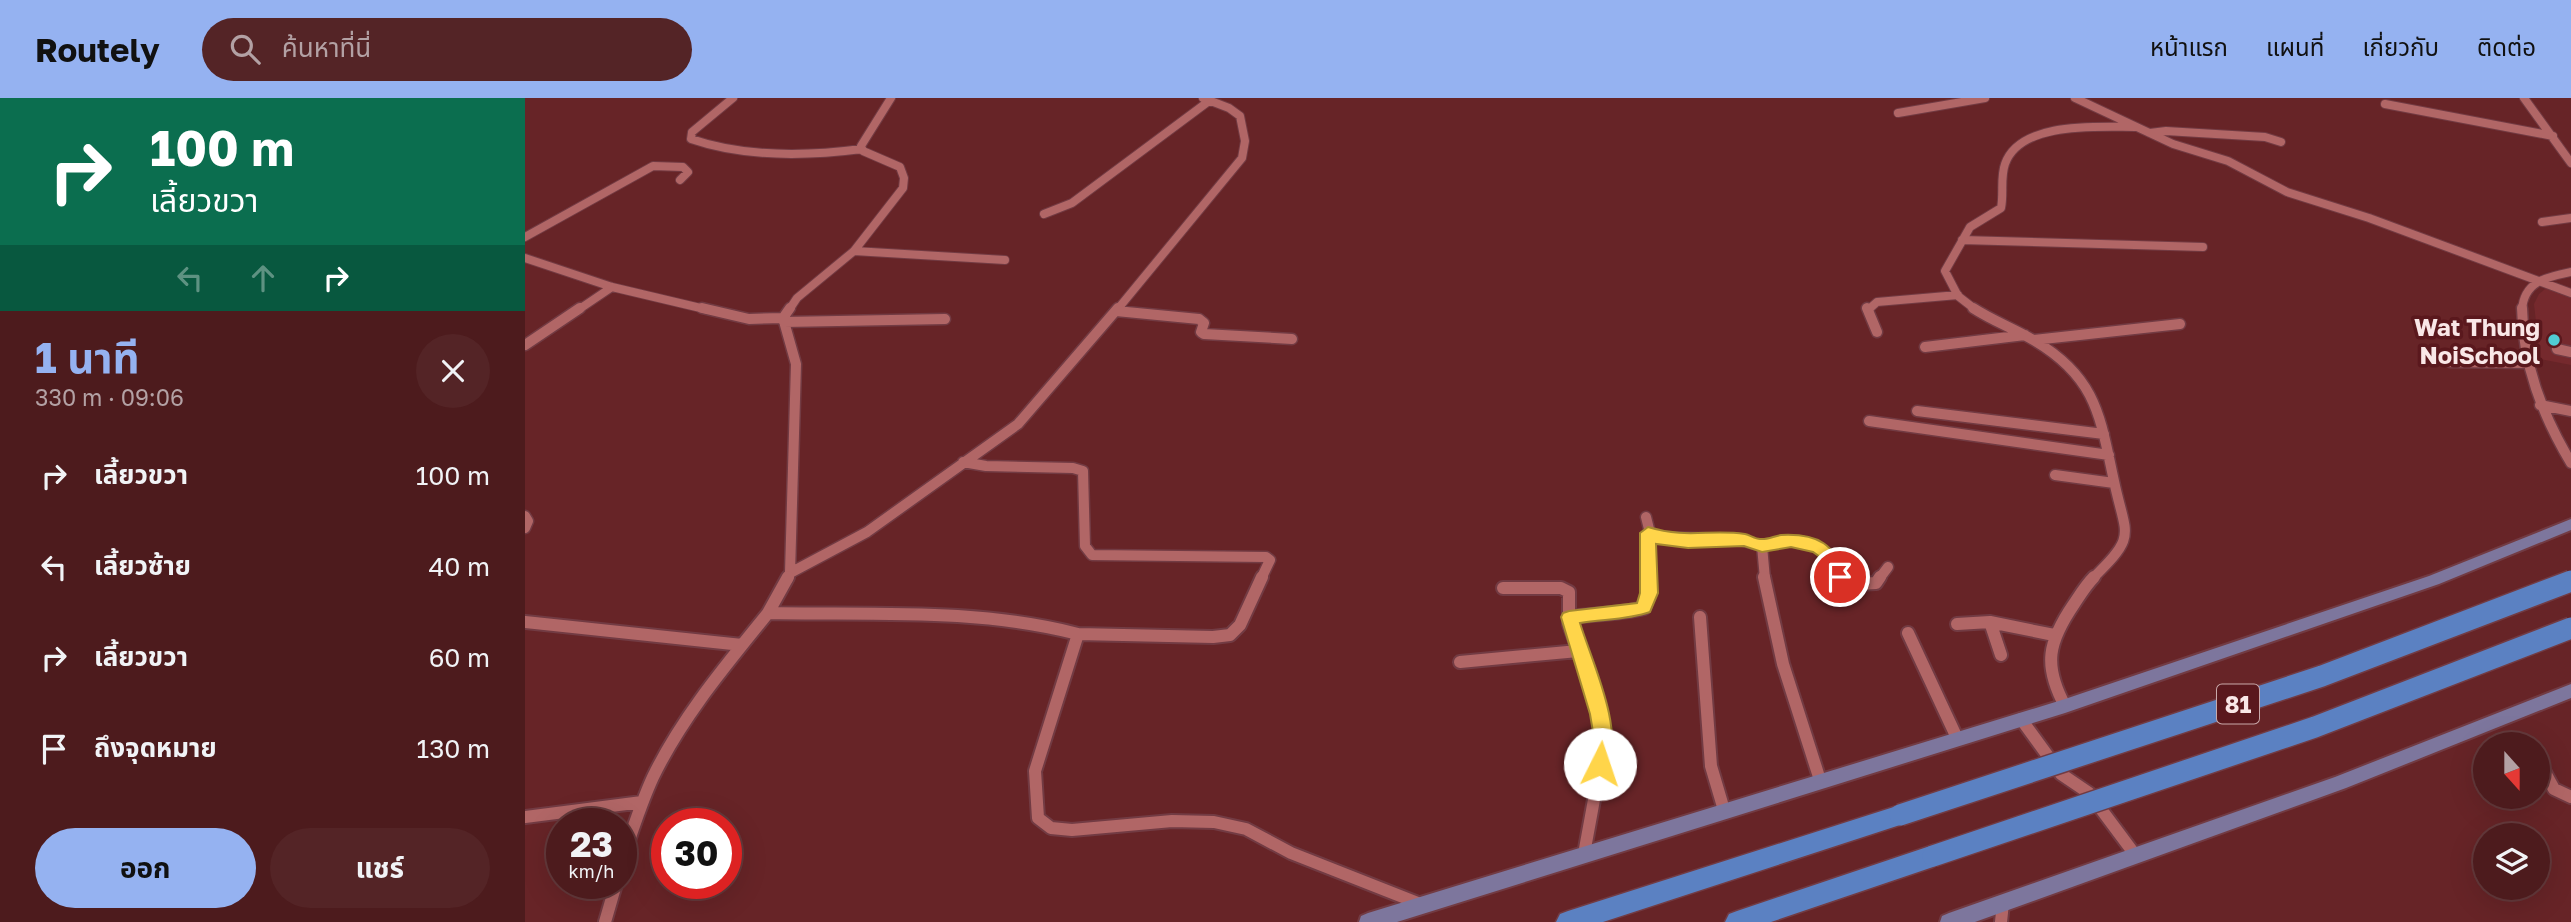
<!DOCTYPE html>
<html lang="th">
<head>
<meta charset="utf-8">
<style>
	:root { --surface:#4d1b1d; --page:#542426; --text:#f1f3f6; --muted:#b3a1a4; --line:#64393b; --accent:#95b2f1 }
	body { margin:0; font-family:"Golos Text","Noto Sans Thai",sans-serif; background:var(--page); color:var(--text); height:100vh; display:flex; flex-direction:column; font-size:26px; white-space:nowrap }
	* { box-sizing:border-box; margin:0 }
	p { font-size:23px; color:var(--muted) }
	.icon { flex:none; width:38px; height:38px; fill:none; stroke:currentColor; stroke-width:2; stroke-linecap:round; stroke-linejoin:round }
	.map { position:relative; flex:1; overflow:hidden }
	.details { display:flex; flex-direction:column; background:var(--surface); width:525px }
	.details>* { flex:none }
	.top-card { background:#0b6e4f; color:#fff; overflow:hidden }
	.needle { width:46px; rotate:159deg }
	.fabs { position:absolute; left:1948px; top:634px; display:grid; gap:14px }
	.fabs a { display:grid; place-items:center; width:77px; height:77px; border-radius:50%; background:var(--surface); box-shadow:0 7px 28px #0002,0 0 0 2px var(--line); font-size:35px }
	.speed { position:absolute; left:21px; top:710px; display:flex; gap:14px; font-size:35px; font-weight:700; text-align:center }
	.speed>* { display:grid; place-content:center; width:91px; height:91px; border-radius:50%; background:var(--surface); box-shadow:0 7px 28px #0002,0 0 0 2px var(--line); line-height:1 }
	.speed small { font-size:18px; font-weight:400 }
	.speed .limit { border:10px solid #d22; background:#fff; color:#111 }
	.pin { position:absolute; display:grid; place-items:center; width:60px; height:60px; color:#fff; margin:-30px; border:4px solid #fff; border-radius:50%; box-shadow:0 2px 7px #0007 }
	.me { position:absolute; width:77px; margin:-38px; rotate:4deg; stroke-linejoin:round; filter:drop-shadow(0 0 5px #0008) }
	.turn { display:flex; align-items:center; gap:24px; height:147px; padding:0 35px; font-size:32px }
	.turn .icon { width:91px; height:91px; stroke-width:2.5 }
	.turn b { display:block; font-size:49px; line-height:60px }
	.lanes { display:flex; align-items:center; height:66px; padding:0 35px; background:#0003; justify-content:center; gap:35px; direction:ltr }
	.lanes .off { opacity:.35 }
	.round { display:grid; place-items:center; flex:none; width:74px; height:74px; border-radius:37px; background:var(--page) }
	.headline { display:flex; align-items:center; justify-content:space-between; height:119px; padding:0 35px }
	h1 { font-size:42px; font-weight:700; line-height:52px; color:var(--accent) }
	.cta { display:flex; gap:14px; margin-top:auto; padding:14px 35px }
	.cta a { flex:1; height:80px; border-radius:42px; background:var(--accent); color:#111; font-size:28px; font-weight:700; line-height:80px; text-align:center }
	.cta a+a { background:var(--page); color:var(--text) }
	ul { padding:0; list-style:none }
	li { display:flex; align-items:center; gap:21px; height:91px; padding:0 35px }
	li div { flex:1 }
	li b { display:block; font-size:26px }
	li em { font-style:normal }
	header { display:flex; align-items:center; gap:42px; box-sizing:border-box; height:98px; padding:0 35px; background:var(--accent); color:#111 }
	header strong { font-size:33px }
	nav { display:flex; gap:38px; margin-inline-start:auto; font-size:24px }
	.search { width:490px; height:63px; background:var(--page); display:flex; align-items:center; gap:18px; box-sizing:border-box; padding:0 24px; border-radius:38px; color:var(--muted); font-size:26px }
	main { display:flex; flex:1; min-height:0 }
	.map>svg:first-child { display:block }
</style>
</head>
<body>
<header>
<strong>Routely</strong>
<div class="search"><svg class="icon" aria-label="search" viewBox="0 0 24 24"><circle cx="10" cy="10" r="6"/><path d="M15 15l6 6"/></svg>ค้นหาที่นี่</div>
<nav><a>หน้าแรก</a><a>แผนที่</a><a>เกี่ยวกับ</a><a>ติดต่อ</a></nav>
</header>
<main>
<section class="details">
<div class="top-card">
<div class="turn"><svg class="icon" aria-label="right" viewBox="0 0 24 24"><path d="M7 20v-9h11M14 6l5 5-5 5"/></svg><div><b>100 m</b>เลี้ยวขวา</div></div>
<div class="lanes"><svg class="icon off" aria-label="left" viewBox="0 0 24 24"><path d="M17 20v-9H6M10 6l-5 5 5 5"/></svg><svg class="icon off" aria-label="ahead" viewBox="0 0 24 24"><path d="M12 20V5M6 11l6-6 6 6"/></svg><svg class="icon" aria-label="right" viewBox="0 0 24 24"><path d="M7 20v-9h11M14 6l5 5-5 5"/></svg></div>
</div>
<div class="headline"><div><h1>1 นาที</h1><p>330 m · 09:06</p></div><a class="round"><svg class="icon" aria-label="close" viewBox="0 0 24 24"><path d="M6 6l12 12M18 6L6 18"/></svg></a></div>
<ul>
<li><svg class="icon" aria-label="right" viewBox="0 0 24 24"><path d="M7 20v-9h11M14 6l5 5-5 5"/></svg><div><b>เลี้ยวขวา</b></div><em>100 m</em></li>
<li><svg class="icon" aria-label="left" viewBox="0 0 24 24"><path d="M17 20v-9H6M10 6l-5 5 5 5"/></svg><div><b>เลี้ยวซ้าย</b></div><em>40 m</em></li>
<li><svg class="icon" aria-label="right" viewBox="0 0 24 24"><path d="M7 20v-9h11M14 6l5 5-5 5"/></svg><div><b>เลี้ยวขวา</b></div><em>60 m</em></li>
<li><svg class="icon" aria-label="arrive" viewBox="0 0 24 24"><path d="M6 21V4h12l-3 4 3 4H6"/></svg><div><b>ถึงจุดหมาย</b></div><em>130 m</em></li>
</ul>
<div class="cta"><a>ออก</a><a>แชร์</a></div>
</section>
<div class="map">
<svg width="2046" height="824" viewBox="0 0 2046 824">
	<rect width="100%" height="100%" fill="#672427"/>
	<path fill="#75292d" d="M2025,187l21,10v70l-31,-6 -6,-55 5,-10z"/>
	<g fill="none" stroke-linecap="round" stroke-linejoin="round">
		<defs>
			<path id="minor-far2" d="M208,0l-41,34 -1,7c52,18 117,17 171,10
				M1550,0l98,46 55,17 59,31 82,26 202,75
				M1999,0l47,65
				M1860,6l168,32
				M1373,15l87,-15
				M1625,35l16,-2 99,6 16,5
				M519,116l28,-11 137,-102
				M2017,124l29,-4
				M0,139l128,-71 30,1 5,5 -8,8
				M1437,142l241,7
				M329,153l151,9
				M0,160l87,29 97,23
				M53,212l34,-23
				M264,212l8,-12 57,-47 49,-63 1,-10 -4,-11 -37,-16 -2,-5 30,-48
				M592,212l125,-152 3,-17 -5,-25 -11,-8 -26,-10
				M1343,212l9,-8 81,-7
				M1451,212l-18,-14 -13,-25 25,-44 31,-19c3,-14 -1,-30 4,-44 15,-43 93,-37 130,-37
				M1997,212c2,-29 25,-33 49,-38"/>
			<path id="minor-far1" d="M177,210l47,11 34,-1
				M265,210l-7,10 13,46 -6,209
				M1342,210l10,24
				M1448,210c20,13 42,21 62,33 62,37 65,76 79,140 12,57 24,53 -22,98
				M1997,210c1,57 20,106 49,155
				M591,213l83,8 5,4 -3,9 3,2 88,5
				M259,224l161,-3
				M1509,242l146,-16
				M0,247l55,-37
				M1400,249l100,-12
				M2032,251l14,3
				M1925,264l77,1
				M2015,307l31,6
				M1392,313l187,23
				M1344,323l240,34
				M438,364l23,4 87,2 10,3 2,75 7,9 174,2 4,3 -9,19
				M1530,377l59,8
				M0,418l3,5 -3,7
				M1121,419l5,20 86,2 25,7
				M1123,435l1,46
				M263,481l2,-6 77,-41 151,-108 100,-116
				M1240,481l-3,-33c38,-11 62,-6 78,31l6,2
				M1354,481l9,-12"/>
			<path id="minor" d="M1239,479l19,87 37,116
				M1316,479l17,7 18,-1 4,-6
				M978,490h58l8,4v32l30,84 4,29 -3,30 -16,87
				M243,515l20,-36
				M1044,519c25,-3 52,-3 75,-9l5,-15v-16
				M1175,519l11,149 13,44
				M0,524l217,23
				M1465,524l11,33
				M1432,526l33,-2 64,13
				M1383,535l49,105
				M553,536l135,3 17,-2 10,-10 22,-48
				M935,564l118,-11
				M1540,608c-22,-41 -17,-64 9,-102 6,-9 12,-19 20,-27
				M1496,621l40,55 28,19 47,63
				M2012,660l17,31 17,8
				M0,719l117,-15
				M96,766c10,-29 19,-59 32,-87 29,-60 73,-112 115,-164 103,2 210,-5 310,21l-43,137 3,47 13,10 21,2 100,-9 42,1 32,7 45,24 132,52
				M80,824l11,-38
				M1476,824l2,-19"/>
			<path id="major" d="M2046,421v11l-132,54 -374,129 -668,209h-38l2,-6 7,-3 697,-214 364,-123z
				M2046,586v14l-225,90 -371,134h-35l2,-6 7,-3 386,-136z"/>
			<path id="highway" d="M1375,707l8,3 3,7 -3,7 -8,3 -297,97h-47l4,-8 8,-3z
				M1408,747l8,4 3,7 -3,7 -8,4 -162,55h-46l4,-8 8,-3z"/>
		</defs>
		<use href="#minor-far2" stroke="#723b43" stroke-width="10"/>
		<use href="#minor-far1" stroke="#723b43" stroke-width="13"/>
		<use href="#minor" stroke="#723b43" stroke-width="16"/>
		<use href="#major" stroke="#723b43" stroke-width="4"/>
		<use href="#highway" stroke="#723b43" stroke-width="3"/>
		<use href="#minor-far2" stroke="#b16666" stroke-width="8"/>
		<use href="#minor-far1" stroke="#b16666" stroke-width="10"/>
		<use href="#minor" stroke="#b16666" stroke-width="12"/>
		<use href="#major" fill="#7d769d" fill-rule="evenodd"/>
		<use href="#highway" fill="#5b81c2" fill-rule="evenodd"/>
		<defs>
			<path id="highway-bridge" d="M1375,717l422,-139 249,-95
				M1408,758l382,-129 256,-99"/>
		</defs>
		<use href="#highway-bridge" stroke="#723b43" stroke-width="24" stroke-linecap="butt"/>
		<use href="#highway-bridge" stroke="#5b81c2" stroke-width="21"/>
	</g>
	<path fill="#ffd54a" stroke="#a68a30" stroke-width="2" d="M1123,429c39,12 61,2 97,7 5,1 10,5 15,5 7,1 14,-3 21,-4 39,-2 52,10 68,42l-3,4h-11l-11,-21 -11,-8 -22,-5 -29,5 -18,-6 -56,2 -32,-4 2,49 -8,19c-23,8 -46,7 -70,11 12,39 45,107 27,147l-7,3 -7,-3 -3,-6 4,-26 -4,-24 -29,-97 2,-4 6,-2 68,-8 3,-10v-60z"/>
	<circle fill="#51ccd3" stroke="#5a181d" stroke-width="2.5" cx="2029" cy="242" r="7"/>
	<g text-anchor="middle" dominant-baseline="central" stroke-width="7" stroke-linejoin="round" paint-order="stroke">
		<rect fill="#5a181d" stroke="#c9a9aa" stroke-width="2" x="1692" y="586.5" width="42" height="39" rx="5"/>
		<g font-size="23" font-weight="bold" fill="#f9e7e7">
			<text x="1713" y="606">81</text>
		</g>
		<g font-size="24" font-weight="bold" fill="#f9e7e7" stroke="#5a181d" text-anchor="end">
			<text x="2015" y="228">Wat Thung<tspan x="2015" dy="28">NoiSchool</tspan></text>
		</g>
	</g>
</svg>
<div class="fabs">
<a><svg class="needle" viewBox="-14 -14 28 28"><path d="M0-13l5 13h-10z" fill="#e53935"/><path d="M0 13l5-13h-10z" fill="#b3a1a4"/></svg></a>
<a><svg class="icon" aria-label="layers" viewBox="0 0 24 24"><path d="M12 4l9 5-9 5-9-5zM3 14l9 5 9-5"/></svg></a>
</div>
<div class="speed"><div>23<small>km/h</small></div><div class="limit">30</div></div>
<div class="pin" style="left:1315px;top:479px;background:#d93025"><svg class="icon" aria-label="arrive" viewBox="0 0 24 24"><path d="M6 21V4h12l-3 4 3 4H6"/></svg></div>
<svg class="me" style="left:1075px;top:666px" viewBox="-20 -20 40 40"><circle r="19" fill="#fff"/><path d="M0-13L10 11 0 6-10 11z" fill="#ffd54a"/></svg>
</div>
</main>
</body>
</html>
